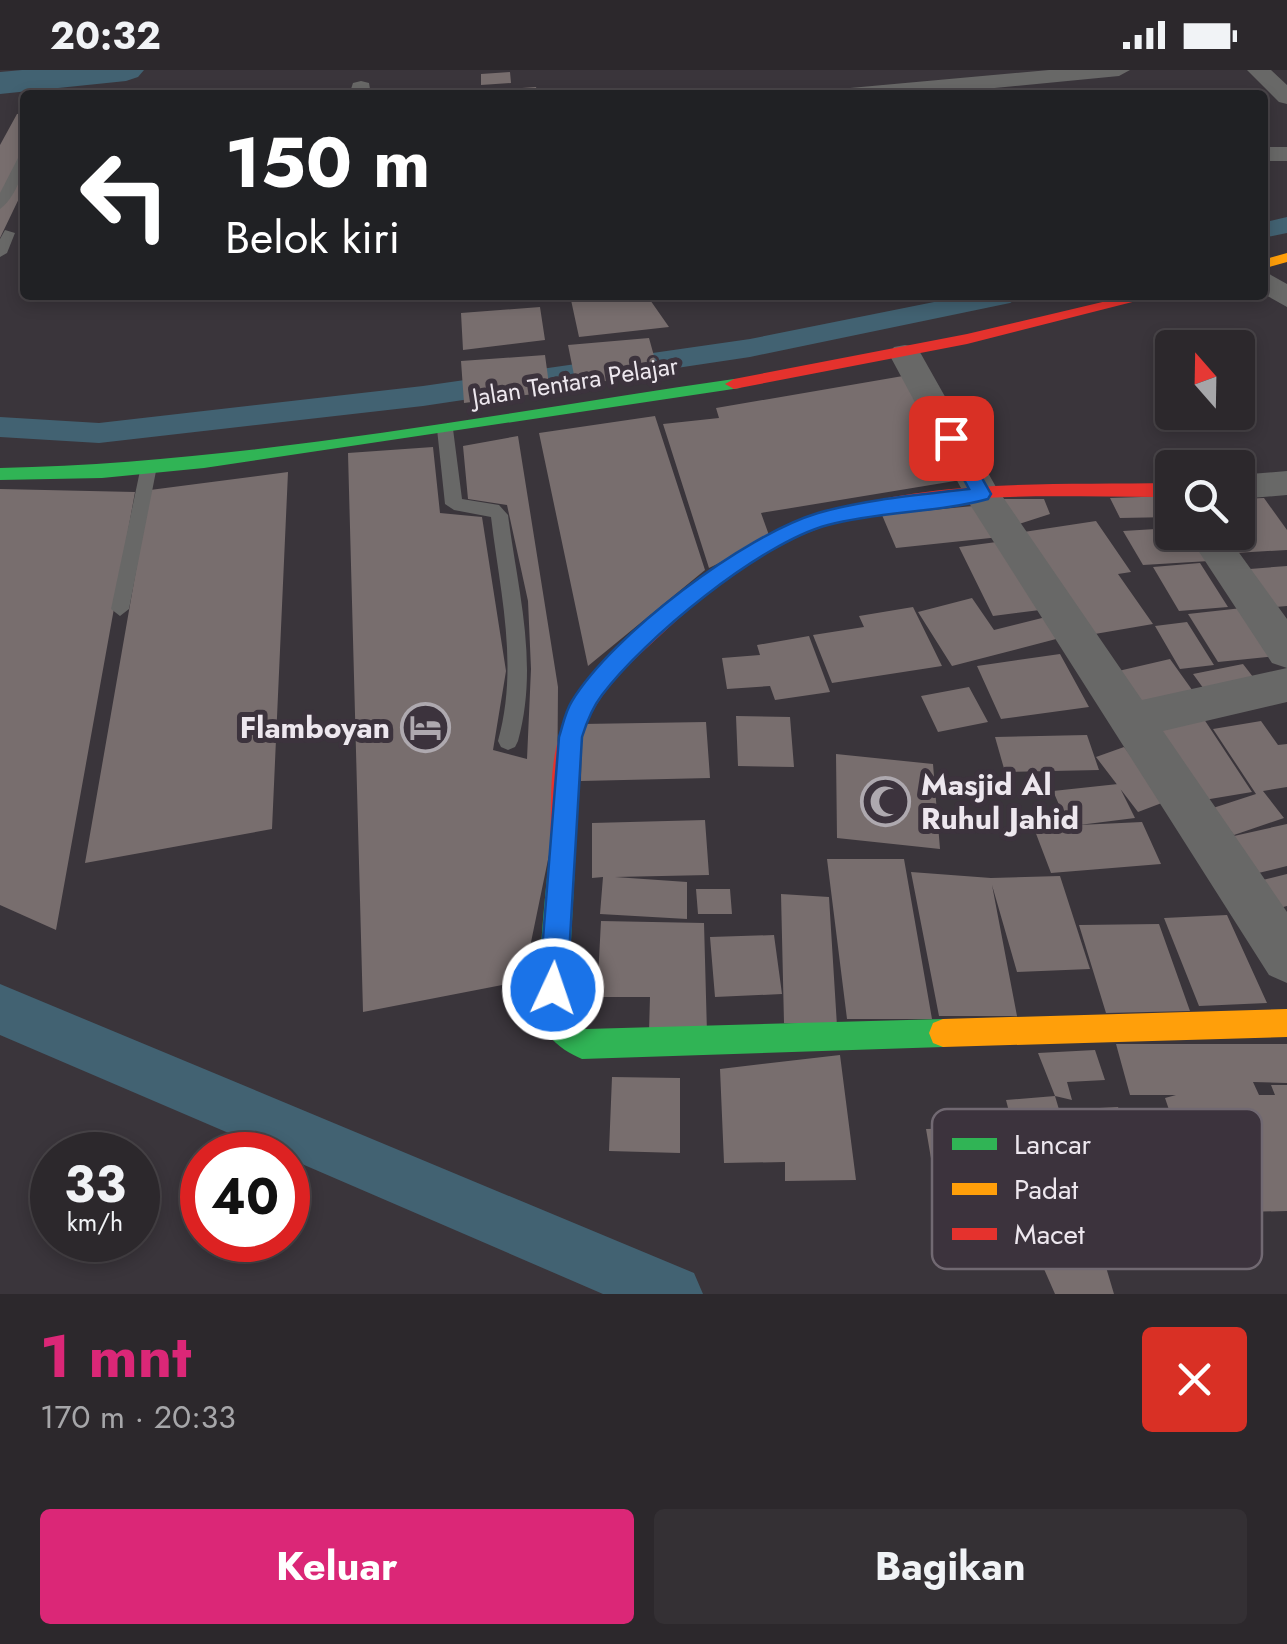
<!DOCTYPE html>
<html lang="id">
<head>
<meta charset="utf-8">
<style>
	:root { --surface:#2c282c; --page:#343034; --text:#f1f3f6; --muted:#a6a6a9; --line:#484448; --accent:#db2777 }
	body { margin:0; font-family:Jost,sans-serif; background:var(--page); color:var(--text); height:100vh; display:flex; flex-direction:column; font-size:38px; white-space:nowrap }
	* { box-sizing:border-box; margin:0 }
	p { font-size:32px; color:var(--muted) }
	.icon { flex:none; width:55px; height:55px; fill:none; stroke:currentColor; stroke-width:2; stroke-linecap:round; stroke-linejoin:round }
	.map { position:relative; height:1224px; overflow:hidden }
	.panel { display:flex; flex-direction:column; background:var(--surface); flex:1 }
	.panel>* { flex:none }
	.guide { position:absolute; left:20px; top:20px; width:1248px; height:210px; border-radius:10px; box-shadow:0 5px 15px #0003,0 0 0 2px var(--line); background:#202124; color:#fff; overflow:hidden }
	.needle { width:65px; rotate:340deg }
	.fabs { position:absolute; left:1155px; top:260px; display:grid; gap:20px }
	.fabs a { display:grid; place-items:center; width:100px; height:100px; border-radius:10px; background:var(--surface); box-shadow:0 5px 15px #0003,0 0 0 2px var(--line); font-size:50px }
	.speed { position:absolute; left:30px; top:1062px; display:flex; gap:20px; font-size:50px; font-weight:700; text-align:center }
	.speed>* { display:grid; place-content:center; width:130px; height:130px; border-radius:50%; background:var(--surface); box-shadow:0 5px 15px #0003,0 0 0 2px var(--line); line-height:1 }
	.speed small { font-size:25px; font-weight:400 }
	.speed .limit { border:15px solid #d22; background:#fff; color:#111 }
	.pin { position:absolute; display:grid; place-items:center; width:85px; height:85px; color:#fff; margin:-42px; border-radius:20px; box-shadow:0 5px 15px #0006 }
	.me { position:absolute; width:110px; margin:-55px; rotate:3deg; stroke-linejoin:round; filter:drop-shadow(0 0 8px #0008) }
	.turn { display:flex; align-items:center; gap:35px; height:210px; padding:0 40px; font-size:45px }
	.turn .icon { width:130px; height:130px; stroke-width:2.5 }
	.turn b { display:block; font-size:70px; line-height:85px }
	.round { display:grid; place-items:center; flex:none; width:105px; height:105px; border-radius:10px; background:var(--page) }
	.headline { display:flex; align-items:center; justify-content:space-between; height:170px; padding:0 40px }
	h1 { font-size:60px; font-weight:700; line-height:75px; color:var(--accent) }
	.button { display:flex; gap:20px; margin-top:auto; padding:20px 40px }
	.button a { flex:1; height:115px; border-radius:10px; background:var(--accent); color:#fff; font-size:40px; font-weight:700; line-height:115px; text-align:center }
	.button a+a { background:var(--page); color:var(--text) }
	.status { display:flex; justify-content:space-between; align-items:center; height:70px; padding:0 50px; background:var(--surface); direction:ltr }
	.status svg { height:28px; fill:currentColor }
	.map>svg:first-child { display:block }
</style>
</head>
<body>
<div class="status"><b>20:32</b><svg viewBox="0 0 49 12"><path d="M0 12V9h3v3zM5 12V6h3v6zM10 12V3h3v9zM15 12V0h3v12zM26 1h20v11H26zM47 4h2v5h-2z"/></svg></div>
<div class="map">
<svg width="1287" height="1224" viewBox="0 0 1287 1224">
	<rect width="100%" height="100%" fill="#3a353b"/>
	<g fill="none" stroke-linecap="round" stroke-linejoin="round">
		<path fill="#426272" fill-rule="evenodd" d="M1287,147v16l-25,5v-15z
			M969,225h55l-14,8 -260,54 -327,49 -324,37 -99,-6v-20l99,6 324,-37 327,-47z
			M0,914l694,289 9,21h-100l-315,-136v-3h-8l-280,-120z"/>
		<path fill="#426272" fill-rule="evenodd" d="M22,0h122l-6,7 -12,4 -126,13v-22z"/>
	</g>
	<path fill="#786e6e" d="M510,2l1,11 -30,2v-11z
		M536,17l2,8h-44l-1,-5z
		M25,43v73l-25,52v-93l17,-31z
		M648,227l21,30 -90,10 -8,-37z
		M540,237l5,33 -82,10 -2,-37z
		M649,268l10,36 -83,11 -8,-40z
		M545,285l5,37 -86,11 -3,-42z
		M903,306l58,104 -200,33 9,25 -61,30 -46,-144 56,-6 -3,-10z
		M655,346l50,154 -117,96 -49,-233z
		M518,366l40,251 -1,129 -34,165 -160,31 -15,-559 85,-6 7,66 42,4 24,154 -13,79 34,9 4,-90 -3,-68 -21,-96 -39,-6 -5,-53z
		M288,402l-16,357 -187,34 65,-373z
		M0,419l135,3 -79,438 -56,-25z
		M1172,426v21l-52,1 -10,-20z
		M1264,428l23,32v20l-52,3 -13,-21h16v-33z
		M996,429h48l6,15 -31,10z
		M983,435l17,32 -104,11 -14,-33z
		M1096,451l35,51 -13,2 35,50 -64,11 -72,-102z
		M1172,458v4h19l18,29 -66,4 -20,-34z
		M1004,471l36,69 -47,6 -34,-69z
		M1200,493l28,44 -49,4 -26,-44z
		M1287,496v40l-24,2 -26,-38z
		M972,528l22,32 52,-13 14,21 -108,28 -34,-54z
		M913,537l29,59 -110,17 -19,-48 51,-8 -5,-11z
		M1242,538l34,48 -58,6 -30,-48z
		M1187,552l27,43 -34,4 -25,-43z
		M809,566l21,56 -55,8 -5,-14 -43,3 -5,-31 38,-3 -3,-10z
		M1060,584l29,53 -88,12 -24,-53z
		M1170,589l25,35 -58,13 -23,-35z
		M1243,594l17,22 -51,10 -16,-22z
		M969,617l19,35 -50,10 -17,-36z
		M1198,640l54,82 -54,9 -52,-81z
		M736,646l54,1 4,50 -56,-1z
		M1261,651l17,24 9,-1v43l-24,4 21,27 -50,17 -21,-27 43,-14 -43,-65z
		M706,652l4,56 -129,3 1,-57z
		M1087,665l12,35 -94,2 -10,-35z
		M1124,677l43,54 -29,11 -42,-55z
		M836,684l97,10 7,85 -103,-11z
		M1118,714l17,34 -56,7 63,-3 19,42 -110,9 -16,-42 33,-6 -15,-34z
		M705,750l4,55 -94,2 72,5v37l-87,-5 3,-37 -11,1v-55z
		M1287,754v42l-37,9 -25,-37z
		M827,789h77l28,160h-85z
		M911,802l80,6 69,-2 30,93 -73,3 -25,-87 25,131h-78z
		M1287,804v32l-18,5 -19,-28z
		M696,819h34l2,25h-34z
		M781,824l48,3 8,129 -53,-3z
		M1227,845l40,88 -68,3 -35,-88z
		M601,851l103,2 3,110 -58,-1 1,-35h-53z
		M1159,854l31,87 -84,2 -27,-88z
		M774,865l8,59 -67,3 -5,-60z
		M1116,974h171v39l-34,-1 6,13h16l-4,-10h16v126l-83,2 -39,-115 11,-3h-46z
		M1095,980l10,30 -38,2 5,18 -17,-4 59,198h-59l-11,-25 -94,1 -24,-141 87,-2 -7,-27 49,-4 -17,-43z
		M840,985l16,125 -71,1v-19l-61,1 -4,-94z
		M612,1007l68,1v75l-71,-2z
		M1118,1037l50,147 -59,4 -46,-148z"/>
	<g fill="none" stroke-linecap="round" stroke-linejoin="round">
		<path fill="#686867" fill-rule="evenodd" d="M25,83c0,19 -10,45 -25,56v-16l19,-37z
			M5,160l10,3 -8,20 -7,4v-18z
			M445,354l8,5 9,70 37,6 9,10c10,77 31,149 10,226l-3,6 -7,3 -7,-3 -3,-6c21,-76 2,-148 -7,-224l-37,-7 -9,-6 -8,-75z
			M149,390l8,6 -28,143 -9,7 -9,-7 30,-143z"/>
		<path fill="#686867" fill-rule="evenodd" d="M1049,0h81l-11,6 -198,19h-82l11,-7z
			M1247,0h24l16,15v19l-8,-2z
			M361,11l8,2 2,12h-22l4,-12z
			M1262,77h25v14h-25z
			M1262,200l25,14v23l-25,-14z
			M905,275l11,2 5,7 75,133 146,213 145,-32 -15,-5 -86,-131h38l63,87v83l-124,29 124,181v71l-18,-8 -300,-472 -80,-149 5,-7z
			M1287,401v24l-49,4v-24z"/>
		<path fill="#30b455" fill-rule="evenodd" d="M734,309l9,5 -3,4 -536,80 -102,10 -102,2v-12c246,-5 491,-54 734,-89z
			M563,763l9,4 4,8 -8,153 6,22 12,9 357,-10 10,4 4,10 -4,10 -10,4 -361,12c-11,-5 -26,-13 -32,-23 -20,-37 -3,-146 0,-191l4,-8z"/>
		<path fill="#ff9f0a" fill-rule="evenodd" d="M1287,183v9l-25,7v-9z
			M1287,939v28l-344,10 -10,-4 -4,-10 4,-10 10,-4z"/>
		<path fill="#e5322d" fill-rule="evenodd" d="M1132,225h28l-193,49 -233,45 -9,-5 9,-5 233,-45z
			M1172,413v14c-114,1 -240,-10 -349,30 -60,21 -112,61 -158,104 -31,29 -67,59 -81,100 -12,36 -7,77 -8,114l-4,8 -9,4 -9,-4 -4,-8c2,-37 -2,-78 11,-114 16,-46 53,-79 89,-112 163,-148 316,-133 522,-136z"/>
	</g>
	<path fill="#1a73e8" stroke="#114b97" stroke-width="2.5" d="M951,362l6,2 34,60 -3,5c-51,14 -107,12 -160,26 -68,18 -184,114 -226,170 -10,13 -15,26 -20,42l-15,252 -4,10 -10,4 -10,-4 -4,-10 20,-252c4,-12 6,-25 13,-36 40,-66 172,-166 246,-188 49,-14 101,-18 151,-24l-27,-51z"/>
	<defs>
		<symbol id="hotel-ring" viewBox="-11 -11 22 22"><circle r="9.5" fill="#3c333d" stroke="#aea9af" stroke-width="1.5"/><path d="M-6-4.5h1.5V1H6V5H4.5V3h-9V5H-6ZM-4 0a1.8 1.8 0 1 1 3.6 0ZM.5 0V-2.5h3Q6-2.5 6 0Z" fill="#aea9af"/></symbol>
		<symbol id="mosque-ring" viewBox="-11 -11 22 22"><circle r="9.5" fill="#3c333d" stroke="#aea9af" stroke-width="1.5"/><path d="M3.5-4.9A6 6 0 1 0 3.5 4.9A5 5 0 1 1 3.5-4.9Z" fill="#aea9af"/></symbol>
	</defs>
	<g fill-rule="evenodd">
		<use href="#hotel-ring" x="398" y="630" width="55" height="55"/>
		<use href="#mosque-ring" x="858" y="704" width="55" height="55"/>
	</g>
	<g text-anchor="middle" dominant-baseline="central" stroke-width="10" stroke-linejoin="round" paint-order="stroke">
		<g font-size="25" fill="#ede7ee" stroke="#3c333d">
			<text transform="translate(575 311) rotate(-9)">Jalan Tentara Pelajar</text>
		</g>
		<g font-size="30" font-weight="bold" fill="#ede7ee" stroke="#3c333d" text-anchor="end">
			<text x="390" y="657">Flamboyan</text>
			<text x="921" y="714" text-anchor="start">Masjid Al<tspan x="921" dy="34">Ruhul Jahid</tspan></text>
		</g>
	</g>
	<rect x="932" y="1039" width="330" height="160" rx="15" fill="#3c333d" stroke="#716972" stroke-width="2.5"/>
	<rect x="952" y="1068" width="45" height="12" fill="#30b455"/>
	<rect x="952" y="1113" width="45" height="12" fill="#ff9f0a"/>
	<rect x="952" y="1158" width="45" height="12" fill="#e5322d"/>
	<g font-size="28" fill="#ede7ee">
		<text x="1014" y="1084">Lancar</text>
		<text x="1014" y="1129">Padat</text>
		<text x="1014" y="1174">Macet</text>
	</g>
</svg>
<div class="fabs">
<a><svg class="needle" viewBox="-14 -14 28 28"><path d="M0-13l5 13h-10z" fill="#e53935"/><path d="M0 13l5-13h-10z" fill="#a6a6a9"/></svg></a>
<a><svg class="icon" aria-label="search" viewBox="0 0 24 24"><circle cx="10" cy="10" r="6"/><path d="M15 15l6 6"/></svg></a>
</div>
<div class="speed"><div>33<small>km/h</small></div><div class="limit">40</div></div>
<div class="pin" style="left:951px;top:368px;background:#d93025"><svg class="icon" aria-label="arrive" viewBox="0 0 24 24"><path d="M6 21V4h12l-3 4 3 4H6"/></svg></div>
<svg class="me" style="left:553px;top:919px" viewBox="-20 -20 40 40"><circle r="17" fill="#1a73e8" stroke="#fff" stroke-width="3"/><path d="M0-11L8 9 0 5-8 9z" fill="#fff"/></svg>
<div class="guide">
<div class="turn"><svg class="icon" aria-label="left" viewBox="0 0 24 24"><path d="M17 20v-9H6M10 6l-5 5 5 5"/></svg><div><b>150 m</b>Belok kiri</div></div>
</div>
</div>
<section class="panel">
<div class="headline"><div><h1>1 mnt</h1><p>170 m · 20:33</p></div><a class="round" style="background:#d93025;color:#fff"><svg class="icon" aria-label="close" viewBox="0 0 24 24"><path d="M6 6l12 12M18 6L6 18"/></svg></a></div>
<div class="button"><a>Keluar</a><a>Bagikan</a></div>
</section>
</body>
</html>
